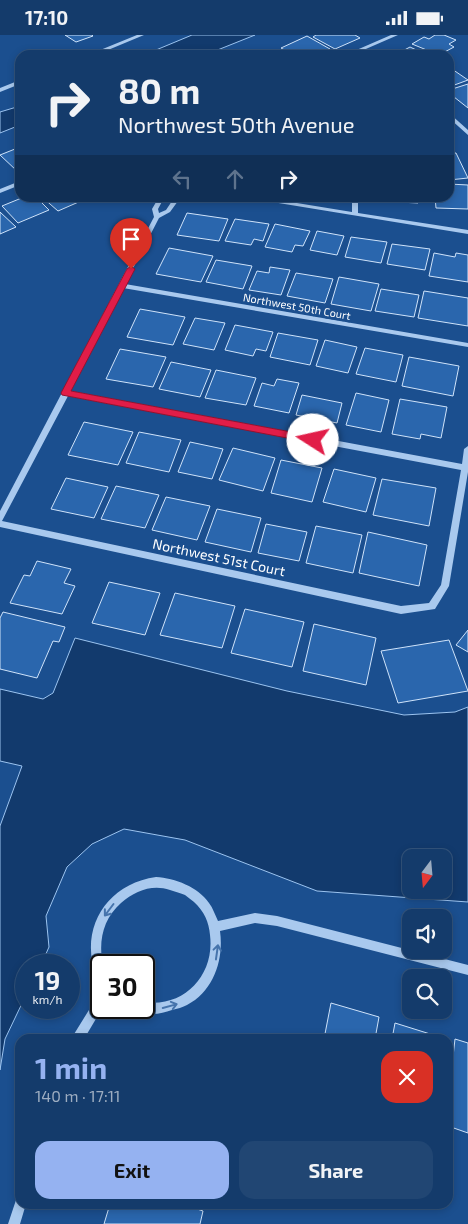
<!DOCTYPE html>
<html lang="en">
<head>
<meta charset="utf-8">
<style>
	:root { --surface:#143b6b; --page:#214673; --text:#f1f3f6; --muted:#9dadc1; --line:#33557e; --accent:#95b2f1 }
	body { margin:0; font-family:"Exo 2",sans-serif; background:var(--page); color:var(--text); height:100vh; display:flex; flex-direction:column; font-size:19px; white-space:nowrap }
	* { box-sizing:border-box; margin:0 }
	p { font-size:16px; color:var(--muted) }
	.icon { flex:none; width:28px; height:28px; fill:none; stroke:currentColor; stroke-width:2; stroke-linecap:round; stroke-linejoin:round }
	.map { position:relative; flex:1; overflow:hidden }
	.sheet { position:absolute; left:15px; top:999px; width:438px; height:175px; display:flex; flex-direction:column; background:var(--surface); border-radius:15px; box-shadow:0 2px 8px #0003,0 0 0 1px var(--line) }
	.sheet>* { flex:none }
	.top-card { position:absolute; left:15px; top:15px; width:439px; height:152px; border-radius:15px; box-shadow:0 2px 8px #0003,0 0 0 1px var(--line); background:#143b6b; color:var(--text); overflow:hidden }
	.needle { width:32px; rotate:196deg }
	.buttons { position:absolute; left:402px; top:814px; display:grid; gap:10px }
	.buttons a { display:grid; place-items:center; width:50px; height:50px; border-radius:10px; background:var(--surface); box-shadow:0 2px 8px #0003,0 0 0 1px var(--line); font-size:25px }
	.speed { position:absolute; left:15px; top:919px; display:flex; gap:10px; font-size:25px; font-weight:700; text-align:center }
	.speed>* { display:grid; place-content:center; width:65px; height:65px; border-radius:50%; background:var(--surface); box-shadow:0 2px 8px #0003,0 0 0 1px var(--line); line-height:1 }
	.speed small { font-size:12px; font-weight:400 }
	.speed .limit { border:2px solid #111; border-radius:8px; background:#fff; color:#111 }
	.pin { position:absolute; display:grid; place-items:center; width:42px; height:42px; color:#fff; margin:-51px -21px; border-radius:50% 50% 50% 0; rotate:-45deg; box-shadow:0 0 5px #0007 }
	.pin .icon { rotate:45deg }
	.me { position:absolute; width:55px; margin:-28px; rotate:280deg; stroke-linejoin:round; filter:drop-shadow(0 0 4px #0008) }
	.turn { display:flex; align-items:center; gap:18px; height:105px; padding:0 20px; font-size:22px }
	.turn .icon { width:65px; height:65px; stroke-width:2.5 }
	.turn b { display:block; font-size:35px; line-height:42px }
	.lanes { display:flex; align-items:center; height:48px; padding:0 20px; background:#0003; justify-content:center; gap:25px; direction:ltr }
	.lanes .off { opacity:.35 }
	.round { display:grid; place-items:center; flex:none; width:52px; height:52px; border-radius:15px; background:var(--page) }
	.headline { display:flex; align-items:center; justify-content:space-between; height:85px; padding:0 20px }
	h1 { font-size:30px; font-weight:700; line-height:38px; color:var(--accent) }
	.button { display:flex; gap:10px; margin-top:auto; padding:10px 20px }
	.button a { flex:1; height:58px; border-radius:15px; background:var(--accent); color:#111; font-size:20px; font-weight:700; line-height:58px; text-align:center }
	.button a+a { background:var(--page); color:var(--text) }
	.status { display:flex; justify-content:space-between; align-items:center; height:35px; padding:0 25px; background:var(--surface); direction:ltr }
	.status svg { height:14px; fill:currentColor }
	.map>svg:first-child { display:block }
</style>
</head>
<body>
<div class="status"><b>17:10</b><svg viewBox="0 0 49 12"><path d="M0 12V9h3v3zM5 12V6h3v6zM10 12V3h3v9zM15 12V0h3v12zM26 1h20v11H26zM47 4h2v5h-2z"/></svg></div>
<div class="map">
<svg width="468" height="1189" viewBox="0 0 468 1189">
	<rect width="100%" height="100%" fill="#1b4f8f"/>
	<path fill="#123a6d" stroke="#9cc4f0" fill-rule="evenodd" d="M192,0h63l-50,20h-61z
		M20,71v19l-20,8v-21z
		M75,603l212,53 117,24 51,-3 13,-5v195l-151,-11 -132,-51 -61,-11 -32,15 -25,23 -21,49 3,31 -8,18h-15v30l-21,44 -5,31v-244l22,-60 -22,-5v-72l43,10 10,-6zM411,822h33v33h-33z"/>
	<path fill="#2a66ad" stroke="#cfe3fa" d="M65,0h27l1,1 -17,6z
		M316,0h39l5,3 -25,11 -22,-12z
		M435,0h9l12,5 -7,4 5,3 -15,8 -27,-11 12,-7 5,2z
		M307,1l23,13 -14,6h-22l-13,-7z
		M410,12l17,8h-32z
		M449,32l19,13 -19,7z
		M468,49v24l-19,-15v-3z
		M20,112v23l-3,1 -17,-16z
		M449,118h7l12,25 -19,2z
		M449,149l19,1v24l-32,-1 -1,-11h14z
		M24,162h12l13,13 -31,13 -16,-17z
		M42,162h48l-32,14z
		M380,162h38v6l-38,-2z
		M0,177l16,15 -16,7z
		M187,178l41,6 -9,22 -42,-6z
		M235,184l34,5 -6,17 -9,-2 -3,6 -26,-4z
		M275,189l35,7 -7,15 -8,-1 -3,7 -27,-5z
		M317,196l27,5 -7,19 -27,-5z
		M351,202l36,5 -6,21 -36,-6z
		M392,209l38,5 -5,21 -38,-6z
		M169,213l44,8 -12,26 -45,-8z
		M434,218l21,4 1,-4 12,2v27l-39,-6z
		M216,225l36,6 -9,23 -37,-7z
		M270,232l20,3 -9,25 -32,-5 8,-19 12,2z
		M296,238l37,6 -8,24 -38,-7z
		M339,242l40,7 -8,27 -40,-7z
		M381,254l38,6 -5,22 -39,-6z
		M424,256l44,7v28l-50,-8z
		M140,274l45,8 -12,28 -46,-8z
		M195,283l30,5 -11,27 -31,-6z
		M235,290l38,7 -7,19 -10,-2 -3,7 -28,-6z
		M278,298l40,7 -8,25 -40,-8z
		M325,305l32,7 -9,26 -32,-7z
		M365,313l38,7 -7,27 -40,-8z
		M120,314l46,8 -13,30 -47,-8z
		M409,322l50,9 -6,30 -51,-10z
		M171,327l40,8 -11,27 -41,-8z
		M216,335l40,8 -10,27 -41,-7z
		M277,344l22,4 -10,30 -35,-7 8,-23 12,3z
		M356,358l33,7 -8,32 -35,-7z
		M302,360l40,8 -5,20 -41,-8z
		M400,364l47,8 -6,31 -20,-4 -1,5 -28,-5z
		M84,387l49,10 -15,33 -50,-10z
		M139,397l42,8 -12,32 -43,-9z
		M190,407l33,7 -11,30 -34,-7z
		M233,413l42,10 -12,33 -44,-11z
		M281,425l41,8 -10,34 -41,-9z
		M334,434l42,9 -10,34 -43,-10z
		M66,443l42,9 -14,31 -43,-9z
		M382,444l54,9 -7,38 -56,-11z
		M116,451l43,9 -14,33 -44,-9z
		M166,462l44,9 -13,34 -45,-10z
		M217,474l44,9 -10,34 -46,-10z
		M266,489l41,8 -8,29 -41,-8z
		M316,491l46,9 -9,38 -47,-10z
		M368,497l59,13 -8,41 -60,-13z
		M37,526l34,8 -7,14 11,3 -13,28 -52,-11 14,-28 6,1z
		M109,547l51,11 -15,42 -53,-12z
		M175,558l60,13 -13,42 -62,-13z
		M245,574l59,13 -12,45 -61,-14z
		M3,577l62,15 -6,15 -6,-1 -16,37 -37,-9v-51z
		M314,589l62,14 -10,47 -63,-14z
		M468,595v22l-12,-7z
		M449,605l19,51 -70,12 -17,-52z
		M331,968l48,14 -4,22h-51z
		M395,988l48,15v1h-51z
		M455,1004l13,4v90l-20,-7v-25z
		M110,1169h72l21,7 -3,13h-96z"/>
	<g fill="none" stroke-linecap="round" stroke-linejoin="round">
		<path fill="#a9c9ee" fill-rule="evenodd" d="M137,0h7l-48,20h-8z
			M391,0h7l-46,20h-7z
			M20,45v4l-20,8v-4z
			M449,78l19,17v5l-19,-17z
			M20,146v4l-20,8v-4z
			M159,162h29l-10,4 -8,11 -11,6 -34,66 343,59v4l-345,-59 -53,103 392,73 2,-15 4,-3v26l-19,114 -14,23 -34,5 -401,-87v-16l154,-294 -2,-8zM164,163l8,3 -6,9 -7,3 -1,-4zM68,361l393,74 -20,115 -12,18 -28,3 -399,-85z
			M242,162h18l92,15v-15h6v16l110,17v4z
			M156,842c19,1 42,10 53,26 4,5 6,12 9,18l37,-8 22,3 191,49v10l-191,-49 -22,-3 -35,8c4,28 -6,60 -33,74 -4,2 -10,4 -15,5 -11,4 -22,6 -34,1l-1,-4h7v-5c40,6 71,-27 66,-67 -1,-13 -6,-24 -16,-33 -3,-2 -6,-5 -9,-7 -4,-2 -10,-3 -15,-5 -18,-6 -35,1 -49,13 -18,16 -23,38 -18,62h-2v14l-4,-1c-19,-47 8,-94 59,-101z
			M101,960v12h2l-19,32h-13l26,-42z
			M20,1163v6h6l-6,20h-12l8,-24z"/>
	</g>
	<defs><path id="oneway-shaft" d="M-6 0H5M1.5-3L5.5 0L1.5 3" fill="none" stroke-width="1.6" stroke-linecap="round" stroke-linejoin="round" transform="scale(1.25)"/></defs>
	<g stroke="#4674ac">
		<use href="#oneway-shaft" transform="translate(109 875) rotate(127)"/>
		<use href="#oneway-shaft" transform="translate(217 917) rotate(-82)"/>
		<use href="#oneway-shaft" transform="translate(170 971) rotate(-15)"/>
	</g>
	<path fill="#e11d48" stroke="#92132f" d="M131,231l4,3 -64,122 242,45 3,1v5l-3,1 -251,-48 -1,-2 66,-124z"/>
	<g text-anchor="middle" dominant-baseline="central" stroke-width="5" stroke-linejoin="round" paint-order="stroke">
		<g font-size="11" fill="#fff" stroke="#1b4f8f">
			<text transform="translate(297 271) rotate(10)">Northwest 50th Court</text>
		</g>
		<g font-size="14" fill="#fff" stroke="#1b4f8f">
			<text transform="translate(219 522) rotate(12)">Northwest 51st Court</text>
		</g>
	</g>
</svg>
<div class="buttons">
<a><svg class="needle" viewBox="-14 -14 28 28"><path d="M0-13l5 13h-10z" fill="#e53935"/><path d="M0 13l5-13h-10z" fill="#9dadc1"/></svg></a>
<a><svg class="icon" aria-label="sound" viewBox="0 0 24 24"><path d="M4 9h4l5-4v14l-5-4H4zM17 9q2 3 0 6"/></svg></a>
<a><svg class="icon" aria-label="search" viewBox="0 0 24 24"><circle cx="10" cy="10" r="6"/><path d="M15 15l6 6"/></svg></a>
</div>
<div class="speed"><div>19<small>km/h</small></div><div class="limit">30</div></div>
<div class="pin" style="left:131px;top:234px;background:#d93025"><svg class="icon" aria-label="arrive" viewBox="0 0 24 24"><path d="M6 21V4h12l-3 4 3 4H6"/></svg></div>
<svg class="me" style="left:313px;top:405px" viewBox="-20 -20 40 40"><circle r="19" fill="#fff"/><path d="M0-13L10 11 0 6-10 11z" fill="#e11d48"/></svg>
<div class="top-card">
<div class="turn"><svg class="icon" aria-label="right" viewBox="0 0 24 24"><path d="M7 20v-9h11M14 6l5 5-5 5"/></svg><div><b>80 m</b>Northwest 50th Avenue</div></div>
<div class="lanes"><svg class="icon off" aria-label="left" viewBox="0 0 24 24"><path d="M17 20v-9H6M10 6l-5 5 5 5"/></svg><svg class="icon off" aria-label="ahead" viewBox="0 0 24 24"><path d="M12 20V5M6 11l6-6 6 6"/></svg><svg class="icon" aria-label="right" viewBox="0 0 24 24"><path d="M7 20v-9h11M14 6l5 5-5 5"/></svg></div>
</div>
<section class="sheet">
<div class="headline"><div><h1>1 min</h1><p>140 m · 17:11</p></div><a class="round" style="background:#d93025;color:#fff"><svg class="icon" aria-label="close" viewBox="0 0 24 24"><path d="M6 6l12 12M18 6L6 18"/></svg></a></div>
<div class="button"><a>Exit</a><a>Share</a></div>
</section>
</div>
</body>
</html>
